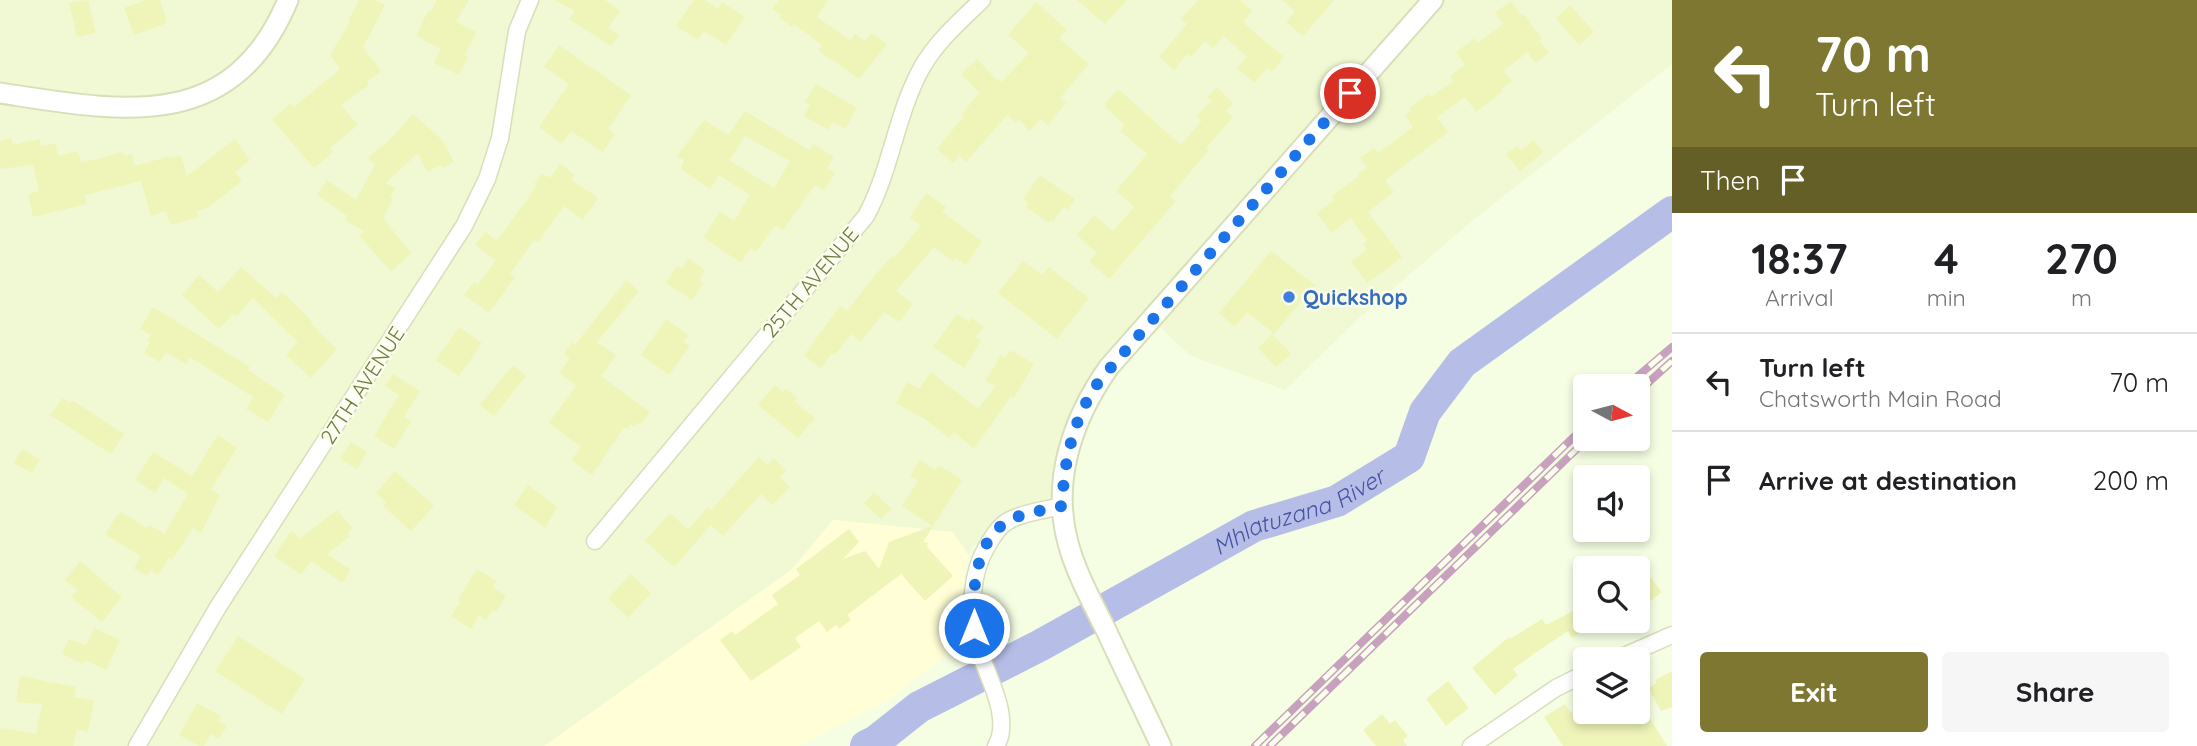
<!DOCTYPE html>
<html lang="en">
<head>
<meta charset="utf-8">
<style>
	:root { --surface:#fff; --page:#f6f6f6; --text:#202124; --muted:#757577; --line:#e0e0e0; --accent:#7d7731 }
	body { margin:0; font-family:Quicksand,sans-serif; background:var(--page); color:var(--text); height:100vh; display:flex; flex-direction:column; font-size:26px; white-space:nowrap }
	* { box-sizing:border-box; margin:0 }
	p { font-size:23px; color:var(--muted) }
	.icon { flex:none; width:38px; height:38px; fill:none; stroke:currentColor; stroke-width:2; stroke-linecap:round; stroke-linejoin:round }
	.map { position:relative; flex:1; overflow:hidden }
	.sheet { display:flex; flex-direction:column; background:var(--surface); width:525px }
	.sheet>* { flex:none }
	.guide { background:#7d7731; color:#fff; overflow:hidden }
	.needle { width:46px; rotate:97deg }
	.buttons { position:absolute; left:1573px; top:374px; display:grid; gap:14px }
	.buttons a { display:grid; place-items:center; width:77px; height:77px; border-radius:7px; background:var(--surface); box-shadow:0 4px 10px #0003; font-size:35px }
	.pin { position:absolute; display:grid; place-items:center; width:60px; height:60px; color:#fff; margin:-30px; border:4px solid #fff; border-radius:50%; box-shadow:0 2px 7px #0007 }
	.me { position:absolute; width:77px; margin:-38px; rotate:0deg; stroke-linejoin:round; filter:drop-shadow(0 0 5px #0008) }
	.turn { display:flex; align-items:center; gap:24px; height:147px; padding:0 28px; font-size:32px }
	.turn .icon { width:91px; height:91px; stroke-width:2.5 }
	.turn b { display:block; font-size:49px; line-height:60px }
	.then { display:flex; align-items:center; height:66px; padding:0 28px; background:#0003; gap:14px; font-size:26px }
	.eta { display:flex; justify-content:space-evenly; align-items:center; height:119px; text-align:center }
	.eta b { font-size:42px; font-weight:700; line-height:49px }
	.primary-button { display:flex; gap:14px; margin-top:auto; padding:14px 28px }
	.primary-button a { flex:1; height:80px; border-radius:7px; background:var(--accent); color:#fff; font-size:28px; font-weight:700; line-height:80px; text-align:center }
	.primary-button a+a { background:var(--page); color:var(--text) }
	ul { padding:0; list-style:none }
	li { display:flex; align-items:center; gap:21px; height:98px; padding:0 28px; border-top:2px solid var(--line) }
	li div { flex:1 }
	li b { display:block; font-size:26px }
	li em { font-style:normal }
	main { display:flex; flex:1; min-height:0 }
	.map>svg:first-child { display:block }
</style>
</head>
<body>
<main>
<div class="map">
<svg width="1672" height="746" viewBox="0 0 1672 746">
	<rect width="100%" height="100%" fill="#f5fee3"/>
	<path fill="#f0f8d4" d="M0,0h1672v64l-200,157 -111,95 -76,74 -94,-34 -39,-36 -61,74 -28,111 -70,28 -20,13 -5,9 -15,-23 -120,-12 -42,50 -247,176h-544z"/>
	<path fill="#fffed6" d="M833,520l120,12 15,23 -5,23 -1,65 -72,56 -91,47h-255l247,-176z"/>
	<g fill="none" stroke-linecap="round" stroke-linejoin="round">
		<path stroke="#b6bee8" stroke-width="32" id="s1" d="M866,746l10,-5 43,-34 122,-62 213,-119 83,-25 72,-44 16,-45 37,-49 210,-151"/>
	</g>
	<path fill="#eff5b9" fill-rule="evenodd" d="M88,0l8,33 -19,4 -8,-34z
		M146,0h14l7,23 -33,12 -10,-27z
		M359,0h16l10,5 -22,42 18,24 -14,11 2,3 -28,20 17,20 -28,23 3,4 -19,16 -42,-48 19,-17 3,4 46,-38 -10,-14 20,-33 -2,-1z
		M437,0h32l-13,22 20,10 -11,23 3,1 -9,19 -25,-12 7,-14 -25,-13 12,-25 2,1z
		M554,0h51l15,11 -12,17 11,7 -8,11 -42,-27 6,-8z
		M694,0h11l13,9 4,-7 23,15 -19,28 -22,-14 -6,9 -22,-14z
		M779,0h49l-11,17 33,24 5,-7 10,7 6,-8 16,11 -28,35 -41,-29 4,-5 -28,-21 -2,3 -13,-10 2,-2 -9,-6z
		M1077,0h50l-22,24z
		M1198,0h42l12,11 -8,9 2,5 38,32 -12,15 -5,-4 -12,15 -18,-15 10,-11 -23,-21 -11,12 -8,-7 -14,16 -4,-3 -13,16 -15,-13 28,-33 -6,-5z
		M1282,0h52l-31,36 -17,-14 9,-11z
		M1511,1l10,14 2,-2 19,26 -3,1 10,13 -14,10 -7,-11 -24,18 8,11 -11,8 2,2 -27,21 -11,-15 -28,20 11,15 -63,48 9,12 -26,20 34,45 -35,26 -16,-22 16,-11 -4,-6 4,-3 -16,-23 -20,15 -14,-20 18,-14 -3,-3 27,-20 -1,-2 9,-7 -7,-9 14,-10 4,5 35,-26 -8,-12 6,-4 -2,-3 20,-14 2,3 22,-16 -3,-5 15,-11 -9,-13 19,-14 3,5 25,-19 -8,-11z
		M1036,2l31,28 -8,8 30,26 -29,34 6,5 -18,22 -7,-6 -12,12 -10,-12 -3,4 -9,-8 -41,47 -7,-6 -6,7 -16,-14 27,-33 -2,-2 17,-21 -18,-19 16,-15 20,21 2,-1 3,3 27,-29 -21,-18z
		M1570,5l24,27 -15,13 -23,-27z
		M559,45l72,50 -23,34 7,5 -12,18 -32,-21 -9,13 -23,-17 30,-43 -25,-17z
		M816,84l41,24 -12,21 -12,-7 -5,8 -24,-14 6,-11 -5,-3z
		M1217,87l16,16 -7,8 7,6 -27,31 3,2 -39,46 6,5 -67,78 -20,-18 8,-8 -20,-18 17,-20 19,16 21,-24 -18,-16 31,-37 -27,-23 5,-6 -20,-18 2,-6 11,-12 63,56 21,-25 -5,-4 14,-15 -4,-4z
		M745,111l64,39 4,-6 21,13 -7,11 8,5 -12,18 -8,-6 -32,45 -6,-4 -4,2 -17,24 -5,-4 -10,15 -38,-26 17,-25 14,9 16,-26 -31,-20 -9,14 -29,-20 3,-9 -7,-4 27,-36 24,15zM745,136l45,25 -16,27 -45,-28z
		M413,114l30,27 11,21 -11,6 -2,-3 -14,7 -9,-19 -32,30 9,5 -5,10 3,1 -10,19 28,35 -20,19 -32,-37 5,-4 -19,-11 2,-4 -30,-21 10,-15 29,20 19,-35 -7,-7 14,-13 2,1z
		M11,138l2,7 27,-6 1,7 14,-3 3,13 20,-5 3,12 42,-11 2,4 7,-2 3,12 36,-10v2l10,-3 6,21 48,-37 15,21 -15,12 7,9 -33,26 -12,4 2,6 -29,8 -4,-14 -15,5 -10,-35 -56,14 2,9 -54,13 -5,-23 11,-3 -6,-26 -33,4v-28z
		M1534,140l9,12 -23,19 -14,-17 11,-8 4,4z
		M560,164l15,11 -3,5 26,18 -15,22 -19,-14 -26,36 -4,-2 -24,34 5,3 -26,36 -25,-18 10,-13 4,3 18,-25 -21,-15 10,-13 12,9 40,-56 -3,-1 8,-11 8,5z
		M1040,175l35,24 -7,11 -5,-3 -10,15 -3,-2 -1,3 -23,-16 3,-4 -6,-4z
		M926,193l20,14 -4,5 40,29 -16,24 -11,-7 -2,3 -19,-14 -38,44 17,13 -14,18 -15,-10 -23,30 -10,-8 -16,21 -3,-2 -11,15 -17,-13 36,-49 7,5 29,-37 16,-18 2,2 27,-33 -11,-7z
		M1271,251l44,34 -41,49 -27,-22 -12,15 -16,-14z
		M688,258l17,12 -6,10 4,3 -11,17 -26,-17 11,-17 5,3z
		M1023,261l19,14 7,-8 40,31 -32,41 -59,-46z
		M241,267l35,31 6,-6 30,29 -2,2 27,26 -26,29 -25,-23 12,-13 -45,-44 -16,18 -3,-3 -15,16 -37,-34 17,-20 19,17z
		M626,280l13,11 -42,51 19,13 -15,21 49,36 -9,13 -4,-3 -3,5 -4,-3 -3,5 -3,-2 -32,48 -21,-15 10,-13 -32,-24 27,-37 -17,-13 11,-15 -6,-4 8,-12 3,3z
		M153,307l97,60 -2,3 37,25 -17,27 -22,-13 7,-12 -63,-40 -4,7 -20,-12 -6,10 -16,-9 6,-11 -3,-1 4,-6 -11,-6z
		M957,314l12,8 3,-4 12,9 -8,10 5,4 -17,27 -31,-21z
		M666,319l22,16 -5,7 7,4 -21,29 -28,-20z
		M459,327l23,16 -23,33 -23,-16z
		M1272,334l19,19 -15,14 -18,-19z
		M1010,350l24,14 -20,34 -3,-2 -37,53 -20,-17 -5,6 -24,-19 -29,-16 11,-21 12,7 12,-17 47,37 17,-23 -10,-5 16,-26 4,3z
		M513,365l13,11 -32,40 -14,-11z
		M393,374l27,17 -16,26 7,5 -17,27 -20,-13 25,-41 -14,-9z
		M775,385l8,7 3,-3 11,9 -3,3 21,17 -17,20 -40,-33z
		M63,398l7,5 2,-3 52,34 -13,20 -61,-39z
		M218,435l19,13 -26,41 9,6 -19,38 -8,-5 -21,32 -3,-2 -11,17 -7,-4 -4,5 -13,-7 6,-13 -35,-22 15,-23 27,17 3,-3 14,9 24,-40 -24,-16 -9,15 -20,-13 18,-28 39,24z
		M351,442l16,10 -10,17 -17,-10z
		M22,449l18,11 -8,13 -18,-10z
		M759,457l8,8 7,-7 12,13 -6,6 10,10 -18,18 -11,-11 -38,42 -12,-11 -37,42 -29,-26 25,-28 18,17 20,-23 3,3z
		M920,460l15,10 4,-5 23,15 -39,62 5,1 -1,4 26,29 -28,25 -24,-27 -54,41 4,5 -12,9 -3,-4 -9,7 -8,-11 -24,17 6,9 -50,34 -31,-41 12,-9 3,4 43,-31 -6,-9 28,-20 -4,-6 53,-40 10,13 -16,17 22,-8 14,18 10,-27 43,-16 -30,-20 16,-25 -8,-5z
		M395,471l39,35 -23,25 -28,-25 3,-4 -10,-9z
		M528,485l29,22 -12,21 -31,-23z
		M874,492l17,17 -10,10 -17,-16z
		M337,510l16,19 -6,5 3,2 -23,18 24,16 -9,13 -31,-22 -10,14 -27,-19 17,-25 10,7z
		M80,561l42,36 -20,25 -31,-25 6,-7 -12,-10z
		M1638,561l24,31 -24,19z
		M477,569l19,12 -3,6 13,9 -10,16 -4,-2 -6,10 -7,-5 -8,14 -20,-13 9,-14 -3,-1z
		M631,574l20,19 -23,25 -20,-20z
		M1586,604v26l-14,8 -4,-7 -30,20 -25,18 5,6 -23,20 -23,-27 37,-31 1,2 32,-20 4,6z
		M94,628l26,12 -14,30 -21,-10 -2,4 -21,-10 7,-15 17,6z
		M238,636l67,43 -23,35 -67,-43z
		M1672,671v36l-11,4 -13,-23 9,-5 -2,-3z
		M20,676l56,11 -2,10 20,4 -6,31 -11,-3 -4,17h-73v-18l36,6 6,-30 -26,-2z
		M1448,681l21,27 -23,18 -20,-27z
		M197,703l24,13 -2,5 8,5 -8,13 -8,-5 -7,12h-5l-20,-11z
		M1565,704l5,8h76l21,34h-104l-19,-29z
		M1382,714l8,10 5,-4 13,16 -5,4 4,6h-31l-13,-16z"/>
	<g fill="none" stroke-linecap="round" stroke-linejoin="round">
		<defs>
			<path id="minor" d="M595,541l271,-325c25,-46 30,-101 55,-147 15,-27 39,-48 61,-69
				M1615,660l57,-25
				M137,746l81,-139 246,-381 23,-47 13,-41 17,-107 13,-31
				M996,746c18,-30 -14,-78 -21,-108 -6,-27 -3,-66 11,-90 6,-10 13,-23 24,-28 15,-8 36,-10 52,-14
				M1471,746l85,-58 30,-15"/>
			<path id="tertiary" d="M0,93c119,18 231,43 288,-93
				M1161,746c-18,-39 -37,-77 -55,-116 -14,-28 -30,-57 -38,-87 -17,-63 5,-125 41,-176l324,-367"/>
		</defs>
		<use href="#minor" stroke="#d8deb9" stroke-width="19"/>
		<use href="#tertiary" stroke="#d8deb9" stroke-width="23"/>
		<use href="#minor" stroke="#fff" stroke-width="16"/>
		<use href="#tertiary" stroke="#fff" stroke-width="19"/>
		<defs>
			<path id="rail" d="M1625,387l47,-40
				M1638,392l34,-31
				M1255,746l331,-321
				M1270,746l317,-307"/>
		</defs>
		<use href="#rail" stroke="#c8a1bf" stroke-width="8"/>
		<use href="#rail" stroke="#f9ffea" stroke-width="5" stroke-dasharray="16" stroke-linecap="butt"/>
	</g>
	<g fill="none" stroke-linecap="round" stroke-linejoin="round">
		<path stroke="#1a73e8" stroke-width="12" stroke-dasharray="0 21.6" d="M974,628c-2,-34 0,-90 36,-108 15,-8 36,-10 52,-14 2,-46 11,-88 38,-126l250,-287"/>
	</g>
	<circle fill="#3f7fe0" stroke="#f9ffea" stroke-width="2.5" cx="1289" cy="297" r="7"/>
	<g text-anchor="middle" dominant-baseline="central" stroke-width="5" stroke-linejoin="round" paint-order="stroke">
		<g font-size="21" fill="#757747" stroke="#f9ffea">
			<text transform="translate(810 282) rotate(-50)">25TH AVENUE</text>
			<text transform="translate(362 385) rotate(-57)">27TH AVENUE</text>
		</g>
		<g font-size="21" font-weight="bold" fill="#366cbe" stroke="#f9ffea" text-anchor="start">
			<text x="1303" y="297">Quickshop</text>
		</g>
		<g font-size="23" font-style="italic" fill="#4854a2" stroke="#f9ffea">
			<text stroke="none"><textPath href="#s1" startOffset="494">Mhlatuzana River</textPath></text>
		</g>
	</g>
</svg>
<div class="buttons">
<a><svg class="needle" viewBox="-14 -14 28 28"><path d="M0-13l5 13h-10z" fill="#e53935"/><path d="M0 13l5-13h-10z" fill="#757577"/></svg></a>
<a><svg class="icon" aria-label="sound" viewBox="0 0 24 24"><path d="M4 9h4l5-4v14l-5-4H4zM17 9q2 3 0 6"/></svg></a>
<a><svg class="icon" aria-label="search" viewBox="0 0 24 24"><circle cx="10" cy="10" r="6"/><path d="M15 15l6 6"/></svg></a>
<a><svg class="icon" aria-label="layers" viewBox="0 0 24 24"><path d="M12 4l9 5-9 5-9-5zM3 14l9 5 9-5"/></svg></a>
</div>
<div class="pin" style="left:1350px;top:93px;background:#d93025"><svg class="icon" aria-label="arrive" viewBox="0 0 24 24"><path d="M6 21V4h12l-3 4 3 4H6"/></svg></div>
<svg class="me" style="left:974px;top:628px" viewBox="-20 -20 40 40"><circle r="17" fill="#1a73e8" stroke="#fff" stroke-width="3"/><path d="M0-11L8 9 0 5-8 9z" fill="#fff"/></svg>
</div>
<section class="sheet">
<div class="guide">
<div class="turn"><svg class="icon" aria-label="left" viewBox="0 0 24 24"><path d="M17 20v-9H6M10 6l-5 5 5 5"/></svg><div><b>70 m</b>Turn left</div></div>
<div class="then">Then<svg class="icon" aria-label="arrive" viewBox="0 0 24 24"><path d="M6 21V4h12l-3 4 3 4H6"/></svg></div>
</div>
<div class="eta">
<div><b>18:37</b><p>Arrival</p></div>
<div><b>4</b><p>min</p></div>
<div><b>270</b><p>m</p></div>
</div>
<ul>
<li><svg class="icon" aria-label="left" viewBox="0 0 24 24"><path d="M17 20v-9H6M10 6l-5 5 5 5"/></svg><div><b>Turn left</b><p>Chatsworth Main Road</p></div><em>70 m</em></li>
<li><svg class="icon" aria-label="arrive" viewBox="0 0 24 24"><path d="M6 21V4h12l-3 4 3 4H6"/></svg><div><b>Arrive at destination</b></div><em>200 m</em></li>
</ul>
<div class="primary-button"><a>Exit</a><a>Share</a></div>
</section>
</main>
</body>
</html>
